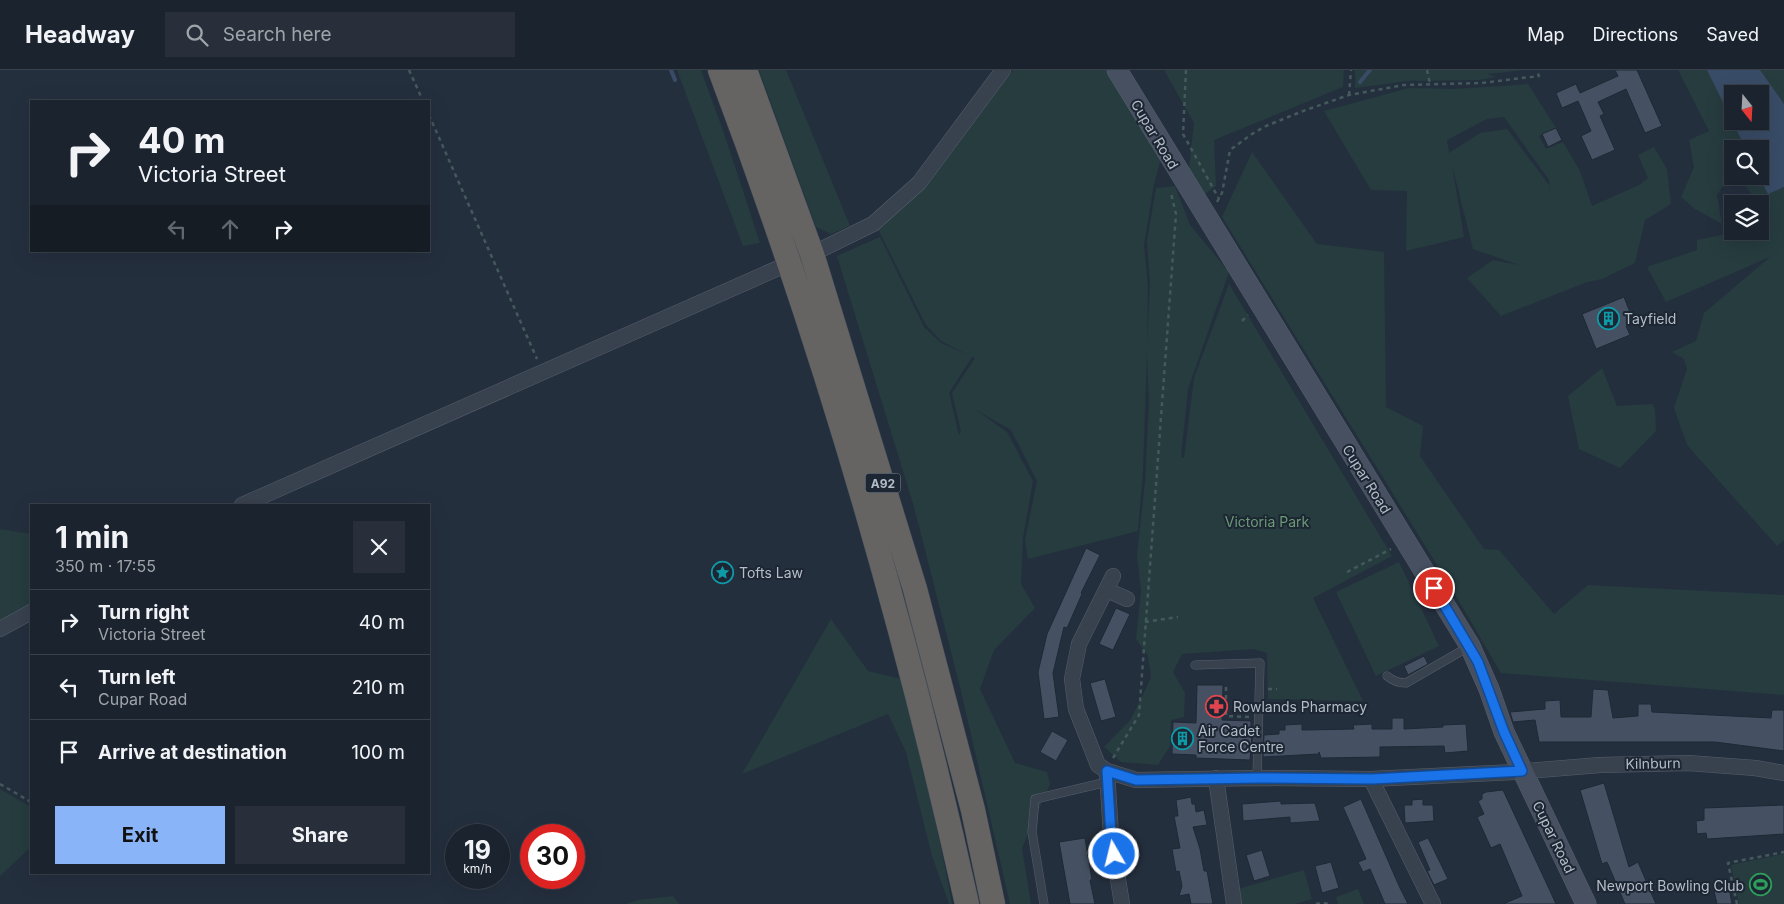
<!DOCTYPE html>
<html lang="en">
<head>
<meta charset="utf-8">
<style>
	:root { --surface:#1b232e; --page:#282f3a; --text:#f1f3f6; --muted:#a0a4aa; --line:#39404a; --accent:#8ab4f8 }
	body { margin:0; font-family:Inter,sans-serif; background:var(--page); color:var(--text); height:100vh; display:flex; flex-direction:column; font-size:19px; white-space:nowrap }
	* { box-sizing:border-box; margin:0 }
	p { font-size:16px; color:var(--muted) }
	.icon { flex:none; width:28px; height:28px; fill:none; stroke:currentColor; stroke-width:2; stroke-linecap:round; stroke-linejoin:round }
	.map { position:relative; flex:1; overflow:hidden }
	.details { position:absolute; left:30px; top:434px; width:400px; height:370px; display:flex; flex-direction:column; background:var(--surface); border-radius:0px; box-shadow:0 5px 20px #0002,0 0 0 1px var(--line) }
	.details>* { flex:none }
	.hud { position:absolute; left:30px; top:30px; width:400px; height:152px; border-radius:0px; box-shadow:0 5px 20px #0002,0 0 0 1px var(--line); background:#1b232e; color:var(--text); overflow:hidden }
	.needle { width:32px; rotate:162deg }
	.controls { position:absolute; left:1724px; top:15px; display:grid; gap:10px }
	.controls a { display:grid; place-items:center; width:45px; height:45px; border-radius:0px; background:var(--surface); box-shadow:0 5px 20px #0002,0 0 0 1px var(--line); font-size:25px }
	.speed { position:absolute; left:445px; top:754px; display:flex; gap:10px; font-size:25px; font-weight:700; text-align:center }
	.speed>* { display:grid; place-content:center; width:65px; height:65px; border-radius:50%; background:var(--surface); box-shadow:0 5px 20px #0002,0 0 0 1px var(--line); line-height:1 }
	.speed small { font-size:12px; font-weight:400 }
	.speed .limit { border:8px solid #d22; background:#fff; color:#111 }
	.pin { position:absolute; display:grid; place-items:center; width:42px; height:42px; color:#fff; margin:-21px; border:2px solid #fff; border-radius:50%; box-shadow:0 1px 5px #0007 }
	.me { position:absolute; width:55px; margin:-28px; rotate:352deg; stroke-linejoin:round; filter:drop-shadow(0 0 4px #0008) }
	.turn { display:flex; align-items:center; gap:18px; height:105px; padding:0 25px; font-size:22px }
	.turn .icon { width:65px; height:65px; stroke-width:2.5 }
	.turn b { display:block; font-size:35px; line-height:42px }
	.lanes { display:flex; align-items:center; height:48px; padding:0 25px; background:#0003; justify-content:center; gap:25px; direction:ltr }
	.lanes .off { opacity:.35 }
	.round { display:grid; place-items:center; flex:none; width:52px; height:52px; border-radius:0px; background:var(--page) }
	.overview { display:flex; align-items:center; justify-content:space-between; height:85px; padding:0 25px }
	h1 { font-size:30px; font-weight:700; line-height:38px }
	.cta { display:flex; gap:10px; margin-top:auto; padding:10px 25px }
	.cta a { flex:1; height:58px; border-radius:0px; background:var(--accent); color:#111; font-size:20px; font-weight:700; line-height:58px; text-align:center }
	.cta a+a { background:var(--page); color:var(--text) }
	ul { padding:0; list-style:none }
	li { display:flex; align-items:center; gap:15px; height:65px; padding:0 25px; border-top:1px solid var(--line) }
	li div { flex:1 }
	li b { display:block; font-size:19px }
	li em { font-style:normal }
	header { display:flex; align-items:center; gap:30px; box-sizing:border-box; height:70px; padding:0 25px; background:var(--surface); border-bottom:1px solid var(--line) }
	header strong { font-size:24px }
	nav { display:flex; gap:28px; margin-inline-start:auto; font-size:18px }
	.search { width:350px; height:45px; background:var(--page); display:flex; align-items:center; gap:12px; box-sizing:border-box; padding:0 18px; border-radius:0px; color:var(--muted); font-size:19px }
	.map>svg:first-child { display:block }
</style>
</head>
<body>
<header>
<strong>Headway</strong>
<div class="search"><svg class="icon" aria-label="search" viewBox="0 0 24 24"><circle cx="10" cy="10" r="6"/><path d="M15 15l6 6"/></svg>Search here</div>
<nav><a>Map</a><a>Directions</a><a>Saved</a></nav>
</header>
<div class="map">
<svg width="1784" height="834" viewBox="0 0 1784 834">
	<rect width="100%" height="100%" fill="#242f3e"/>
	<path fill="#263c3f" fill-rule="evenodd" d="M677,0h24l24,66 35,107 -17,3z
		M759,0h27l64,156 -19,8 -15,-7z
		M1013,0h93l55,88 -7,26 -10,61 4,42 -1,58 3,-60 -3,-44 9,-53 19,-2 15,39 39,47 -41,117 -7,68 3,1 10,-80 35,-94 163,272 -79,42 50,103 -95,-2 -1,-46 -14,-4 -71,5 -9,18 12,21 -1,24 -13,3 -1,26 -12,19 -37,-3 -17,-15 27,-28 20,-41 -3,-22 -12,-17 5,-48 -4,-36 8,-73 4,-82 -2,-47 -4,117 -5,61 -110,28 -3,-19 12,-59 -26,-51 -35,-20 31,22 26,49 -10,57 -2,46 14,24 -41,42 -14,39 35,74 32,9 3,12 -28,64 9,56h-21l-50,-217 -46,-180 -77,-251 43,-19 44,90 17,16 27,12 -27,-14 -15,-16 -48,-96 40,-35zM972,287l3,1 -23,35 9,39 -2,3 -10,-42z
		M1164,0h180l-1,17 -129,53 2,46 -11,8 -17,-19 6,-52z
		M1355,0h169l-36,4 8,3 -17,3 -64,1 2,-1 -62,8z
		M1678,0h106v470l-7,6 -90,-101 -13,-37 13,-39 -3,-10 -12,-7 24,-11 8,-28 66,-56 -104,45 -19,-35 50,-17v-10l43,-9h20v-27h-9l2,-7 -14,-21h21v-27h-28v23l-15,23 5,29 -27,-15 -14,-12 13,-30 -5,-27 20,-9zM1732,24h28v27h-28z
		M1528,14l28,44 -17,8 7,13 17,-7 17,29 12,35 47,-21 9,-7 -10,-23 16,-8 13,22 4,35 -26,16 -10,43 -33,16 -15,3 -86,34 -34,-38 26,-18 26,5 -46,-16 -21,-84 12,72 -58,14 1,-60 -36,-1 -47,-79 85,-23 46,1zM1504,47l45,63 1,12 -1,-7 -42,-56 -27,4 -31,20 -2,-13 40,-21z
		M1252,82l65,92 67,8 2,155 37,19 -3,30 64,93 15,1 55,64 34,-29 196,10v100l-283,-22 -51,-87 -228,-369z
		M1602,298l15,38 36,-2 2,6 1,21 -36,37 -41,-19 -11,-53z
		M0,459l31,5v72l-31,17z
		M1399,492l40,84 -63,30 -40,-84z
		M831,549l37,52 33,8c20,75 37,149 51,225h-3l-17,-48 -26,-104 -18,-38 -146,60z
		M0,719l31,18v40l-31,29z
		M1784,784v50h-45l-8,-39z
		M1304,800l8,29 -17,5h-55l-2,-15z
		M1358,819l6,15h-26l-2,-7z
		M673,826l6,8h-53l12,-4z"/>
	<path fill="#394c67" fill-rule="evenodd" d="M1707,0h53l24,34v83l-16,7 -9,-18 1,-27h-14zM1732,24h28v27h-28z"/>
	<g fill="none" stroke-linecap="round" stroke-linejoin="round">
		<path stroke="#394c67" stroke-width="4" d="M671,0l4,10
			M1360,12l10,-12"/>
	</g>
	<path fill="#455162" stroke="#1f2835" d="M1615,0h22l25,56 -17,7 -19,-44 -28,13 6,12 -4,2 15,34 -23,10 -11,-24 10,-5 -13,-30 -16,7 -6,-15 20,-9 4,9 38,-17z
		M1556,58l6,12 -14,7 -6,-13z
		M1624,227l10,26 -8,3 4,9 -34,14 -14,-35z
		M1086,478l14,7 -19,38 1,1 -15,34 -3,-1 -11,46 6,44 -15,2 -6,-47 9,-38z
		M1116,538l14,6 -17,36 -14,-6z
		M1424,586l4,8 -20,11 -4,-9z
		M1105,609l11,38 -15,4 -11,-38z
		M1197,615h26l-1,35 29,1v15h1l-2,24 -54,-2v-3l-24,-1 1,-32 23,1z
		M1593,619l15,1 5,28 25,-2v-12h13l1,8 119,6 1,-8h12v41l-69,-9h-176l-4,-22 -22,2 -3,-10 35,-3v-8l15,-1 1,17h30z
		M1392,648h12v11l39,-2v-2l23,-1 2,27 -23,2 -1,-7 -64,1v10l-59,1 -2,-6v2l-56,3 1,-22 15,-1v-4h6v-5l17,-1v6h5l47,-1 -1,-4 19,-1v5h20z
		M1052,661l16,9 -12,21 -16,-9z
		M1604,713l25,84 9,-5 18,42h-31l-18,-42 -5,2 -22,-74z
		M1503,720l48,103 5,11h-53l19,-8 -22,-52 -9,4 -14,-31 7,-3 -6,-13 4,-2v-5l4,-2z
		M1191,727l1,7h3l1,8 8,-2 3,15 -14,2 7,22 4,22h3l6,33h-22l-2,-10 -10,2 3,-10 -3,-15 -3,1 -4,-23 8,-1 -6,-32h4l-2,-16z
		M1361,729l39,89 8,16h-23l-15,-35 -7,3 -5,-10 8,-3 -23,-52z
		M1423,729v6h10l1,16 -29,2 -1,-18h8v-5z
		M1281,731v3l34,-1 5,18 -30,2v-6l-47,4 -1,-17z
		M1784,735v29l-77,5 -1,-6 -9,1 -1,-13 8,-1v-12z
		M1085,768l7,42h-2l5,24h-25l-11,-62z
		M1428,768l20,41 -14,6 -7,-14 3,-1 -12,-28z
		M1262,780l8,26 -16,5 -8,-26z
		M1331,792l8,26 -17,5 -7,-27z
		M1729,817l3,17h-15l-3,-13z"/>
	<g fill="none" stroke-linecap="round" stroke-linejoin="round">
		<defs>
			<path id="service" d="M1195,595l65,-2 -3,115
				M1387,606c6,5 11,7 19,7l64,-37
				M1044,834l-12,-72 3,-33 72,-17"/>
			<path id="minor" d="M812,184l61,-30 46,-41 84,-113
				M242,435l548,-242
				M1113,506l-34,68 -7,35 4,30 22,56 9,6 29,9 121,-2 114,1 143,-7 86,-7 88,-2 67,5 29,5
				M1107,520l20,9
				M0,559l31,-17
				M1107,701l4,65 11,68
				M1216,708l18,126
				M1371,709l62,125"/>
			<path id="secondary" d="M1117,0l353,576 19,43 15,43 82,172"/>
			<path id="trunk" d="M720,0c103,272 184,550 247,834
				M745,0l67,184 103,335 58,221 20,94"/>
		</defs>
		<use href="#service" stroke="#565f6c" stroke-width="9"/>
		<use href="#minor" stroke="#565f6c" stroke-width="16"/>
		<use href="#secondary" stroke="#565f6c" stroke-width="21"/>
		<use href="#trunk" stroke="#434c59" stroke-width="25"/>
		<path stroke="#44595c" stroke-width="2.5" stroke-dasharray="4 4" stroke-linecap="butt" d="M409,0l14,31
			M1186,0l-3,64 36,65
			M1427,0l3,14
			M1349,25l2,-25
			M429,45l108,244
			M1217,132l5,-9 8,-43 22,-16 14,-8 37,-15 46,-16 55,-10 77,-2 58,-7 -3,-6
			M1242,251l6,-6
			M1347,502l44,-23
			M1145,552l33,-5
			M1226,617v29l23,1
			M1268,619h9
			M1113,688l26,-43 37,-501 -5,-21
			M0,714l31,18
			M1316,834l5,-1 10,1
			M1737,834l-9,-41 56,-11"/>
		<use href="#service" stroke="#38414e" stroke-width="8"/>
		<use href="#minor" stroke="#38414e" stroke-width="15"/>
		<use href="#secondary" stroke="#465061" stroke-width="20"/>
		<use href="#trunk" stroke="#656462" stroke-width="24"/>
	</g>
	<g fill="none" stroke-linecap="round" stroke-linejoin="round">
		<defs>
			<path id="route" d="M1114,784l-3,-18 -4,-65 29,9 122,-2 114,1 150,-8 -18,-39 -26,-70 -44,-74"/>
		</defs>
		<use href="#route" stroke="#114b97" stroke-width="12"/>
		<use href="#route" stroke="#1a73e8" stroke-width="9"/>
	</g>
	<defs>
		<symbol id="building-ring" viewBox="-11 -11 22 22"><circle r="9.5" fill="#1d2633" stroke="#0f9aa8" stroke-width="1.5"/><path d="M-4-6H4V6H1V3H-1V6H-4ZM-2.5-4.3h1.7v1.8h-1.7ZM.8-4.3h1.7v1.8H.8ZM-2.5-1h1.7V.8h-1.7ZM.8-1h1.7V.8H.8Z" fill="#0f9aa8"/></symbol>
		<symbol id="sight-ring" viewBox="-11 -11 22 22"><circle r="9.5" fill="#1d2633" stroke="#0f9aa8" stroke-width="1.5"/><path d="M0-6L1.8-2.2L6-1.7L2.9 1.2L3.7 5.4L0 3.3L-3.7 5.4L-2.9 1.2L-6-1.7L-1.8-2.2Z" fill="#0f9aa8"/></symbol>
		<symbol id="pharmacy-ring" viewBox="-11 -11 22 22"><circle r="9.5" fill="#1d2633" stroke="#e0444e" stroke-width="1.5"/><path d="M-2-6h4v4h4v4h-4v4h-4v-4h-4v-4h4Z" fill="#e0444e"/></symbol>
		<symbol id="stadium-ring" viewBox="-11 -11 22 22"><circle r="9.5" fill="#1d2633" stroke="#2e9e5b" stroke-width="1.5"/><path d="M0-5a6.5 5 0 1 0 0 10a6.5 5 0 1 0 0-10ZM-3.5-1.8h7v3.6h-7Z" fill="#2e9e5b"/></symbol>
	</defs>
	<g fill-rule="evenodd">
		<use href="#building-ring" x="1596" y="236" width="25" height="25"/>
		<use href="#sight-ring" x="710" y="490" width="25" height="25"/>
		<use href="#pharmacy-ring" x="1204" y="624" width="25" height="25"/>
		<use href="#building-ring" x="1170" y="656" width="25" height="25"/>
		<use href="#stadium-ring" x="1748" y="802" width="25" height="25"/>
	</g>
	<g text-anchor="middle" dominant-baseline="central" stroke-width="4" stroke-linejoin="round" paint-order="stroke">
		<rect fill="#1d2633" stroke="#878f9c" stroke-width="1" x="865.5" y="403.5" width="35" height="19" rx="4"/>
		<g font-size="12" font-weight="bold" fill="#b4bcc9">
			<text x="883" y="413">A92</text>
		</g>
		<g font-size="14" fill="#b4bcc9" stroke="#1d2633">
			<text transform="translate(1155 64) rotate(59)">Cupar Road</text>
			<text transform="translate(1367 409) rotate(58)">Cupar Road</text>
			<text transform="translate(1653 693) rotate(-1)">Kilnburn</text>
			<text transform="translate(1554 767) rotate(64)">Cupar Road</text>
		</g>
		<g font-size="14" fill="#b4bcc9" stroke="#1d2633" text-anchor="start">
			<text x="1624" y="248">Tayfield</text>
			<text x="739" y="502">Tofts Law</text>
			<text x="1233" y="636">Rowlands Pharmacy</text>
			<text x="1198" y="660">Air Cadet<tspan x="1198" dy="16">Force Centre</tspan></text>
			<text x="1744" y="815" text-anchor="end">Newport Bowling Club</text>
		</g>
		<g font-size="14" fill="#6b9a76" stroke="#1d2633">
			<text x="1267" y="451">Victoria Park</text>
		</g>
	</g>
</svg>
<div class="controls">
<a><svg class="needle" viewBox="-14 -14 28 28"><path d="M0-13l5 13h-10z" fill="#e53935"/><path d="M0 13l5-13h-10z" fill="#a0a4aa"/></svg></a>
<a><svg class="icon" aria-label="search" viewBox="0 0 24 24"><circle cx="10" cy="10" r="6"/><path d="M15 15l6 6"/></svg></a>
<a><svg class="icon" aria-label="layers" viewBox="0 0 24 24"><path d="M12 4l9 5-9 5-9-5zM3 14l9 5 9-5"/></svg></a>
</div>
<div class="speed"><div>19<small>km/h</small></div><div class="limit">30</div></div>
<div class="pin" style="left:1434px;top:518px;background:#d93025"><svg class="icon" aria-label="arrive" viewBox="0 0 24 24"><path d="M6 21V4h12l-3 4 3 4H6"/></svg></div>
<svg class="me" style="left:1114px;top:784px" viewBox="-20 -20 40 40"><circle r="17" fill="#1a73e8" stroke="#fff" stroke-width="3"/><path d="M0-11L8 9 0 5-8 9z" fill="#fff"/></svg>
<div class="hud">
<div class="turn"><svg class="icon" aria-label="right" viewBox="0 0 24 24"><path d="M7 20v-9h11M14 6l5 5-5 5"/></svg><div><b>40 m</b>Victoria Street</div></div>
<div class="lanes"><svg class="icon off" aria-label="left" viewBox="0 0 24 24"><path d="M17 20v-9H6M10 6l-5 5 5 5"/></svg><svg class="icon off" aria-label="ahead" viewBox="0 0 24 24"><path d="M12 20V5M6 11l6-6 6 6"/></svg><svg class="icon" aria-label="right" viewBox="0 0 24 24"><path d="M7 20v-9h11M14 6l5 5-5 5"/></svg></div>
</div>
<section class="details">
<div class="overview"><div><h1>1 min</h1><p>350 m · 17:55</p></div><a class="round"><svg class="icon" aria-label="close" viewBox="0 0 24 24"><path d="M6 6l12 12M18 6L6 18"/></svg></a></div>
<ul>
<li><svg class="icon" aria-label="right" viewBox="0 0 24 24"><path d="M7 20v-9h11M14 6l5 5-5 5"/></svg><div><b>Turn right</b><p>Victoria Street</p></div><em>40 m</em></li>
<li><svg class="icon" aria-label="left" viewBox="0 0 24 24"><path d="M17 20v-9H6M10 6l-5 5 5 5"/></svg><div><b>Turn left</b><p>Cupar Road</p></div><em>210 m</em></li>
<li><svg class="icon" aria-label="arrive" viewBox="0 0 24 24"><path d="M6 21V4h12l-3 4 3 4H6"/></svg><div><b>Arrive at destination</b></div><em>100 m</em></li>
</ul>
<div class="cta"><a>Exit</a><a>Share</a></div>
</section>
</div>
</body>
</html>
